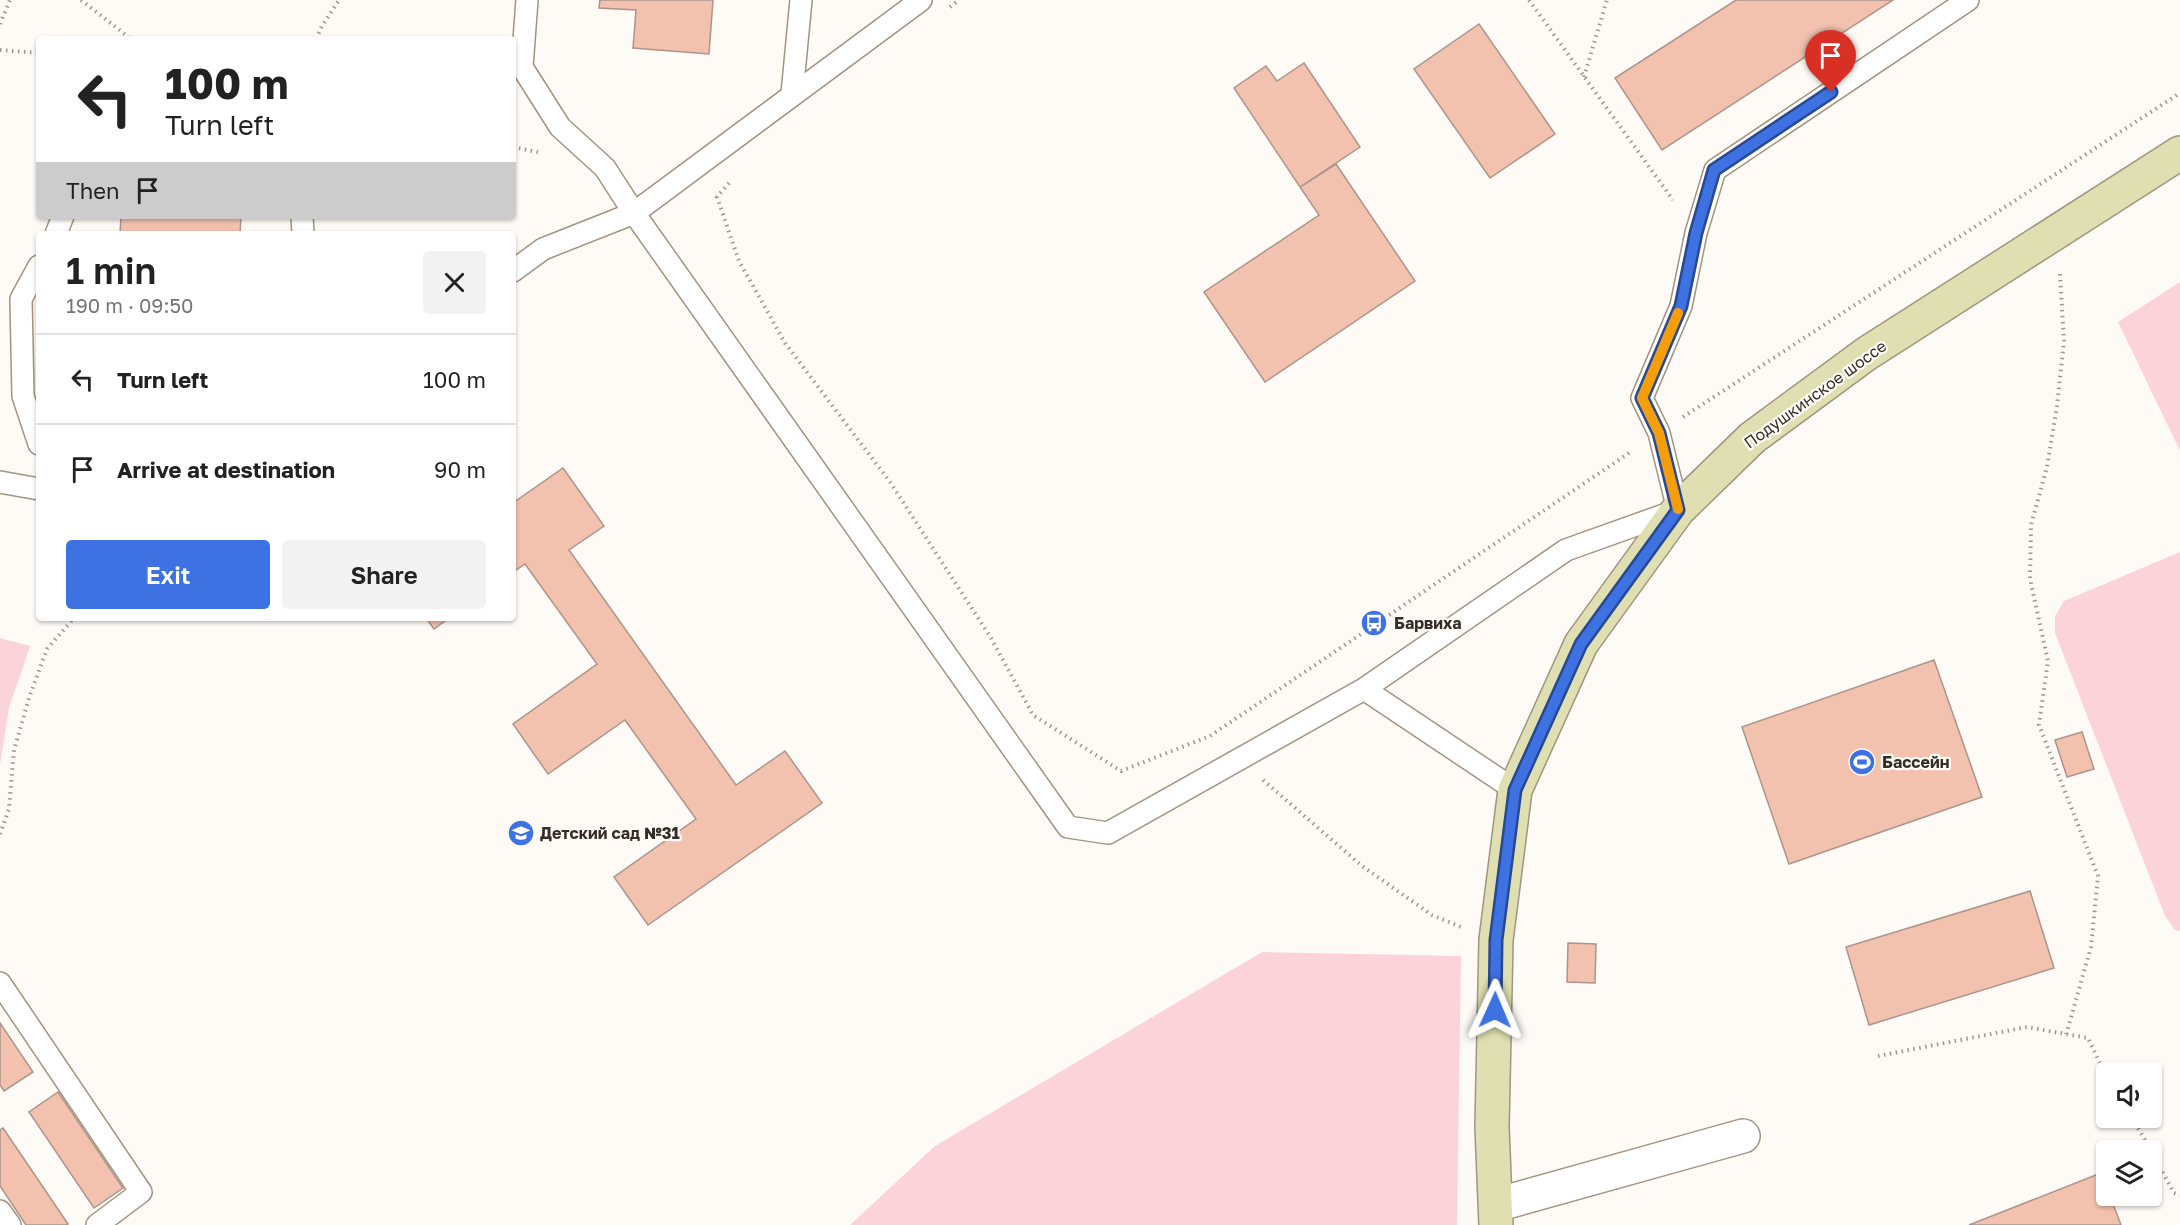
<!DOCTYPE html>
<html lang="en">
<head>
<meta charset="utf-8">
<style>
	:root { --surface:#fff; --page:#f2f2f2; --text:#222; --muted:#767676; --line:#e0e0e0; --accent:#3e71e1 }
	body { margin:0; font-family:"Golos Text",sans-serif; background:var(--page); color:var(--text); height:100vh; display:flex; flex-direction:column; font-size:22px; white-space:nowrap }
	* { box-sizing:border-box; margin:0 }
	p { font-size:20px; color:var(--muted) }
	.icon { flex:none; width:33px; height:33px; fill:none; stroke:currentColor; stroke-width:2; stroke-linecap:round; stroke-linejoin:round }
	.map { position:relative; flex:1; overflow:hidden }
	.panel { position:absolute; left:36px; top:231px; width:480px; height:390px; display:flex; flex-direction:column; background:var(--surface); border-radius:6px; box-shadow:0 2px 4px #0004 }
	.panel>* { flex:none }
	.banner { position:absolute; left:36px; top:36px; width:480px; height:183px; border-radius:6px; box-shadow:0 2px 4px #0004; background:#fff; color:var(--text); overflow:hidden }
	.buttons { position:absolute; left:2096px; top:1062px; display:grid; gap:12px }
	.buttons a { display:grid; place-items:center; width:66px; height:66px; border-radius:6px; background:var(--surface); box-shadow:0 2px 4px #0004; font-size:30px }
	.pin { position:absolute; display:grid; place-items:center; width:51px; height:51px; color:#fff; margin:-62px -26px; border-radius:50% 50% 50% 0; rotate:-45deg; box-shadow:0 0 6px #0007 }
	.pin .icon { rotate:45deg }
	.me { position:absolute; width:66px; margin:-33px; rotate:1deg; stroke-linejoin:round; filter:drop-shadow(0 0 4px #0008) }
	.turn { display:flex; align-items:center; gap:21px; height:126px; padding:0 30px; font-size:27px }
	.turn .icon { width:78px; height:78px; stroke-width:2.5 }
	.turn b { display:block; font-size:42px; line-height:51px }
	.then { display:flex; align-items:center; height:57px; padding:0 30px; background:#0003; gap:12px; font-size:22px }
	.round { display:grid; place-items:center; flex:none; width:63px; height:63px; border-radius:6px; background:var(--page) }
	.headline { display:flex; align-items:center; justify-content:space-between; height:102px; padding:0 30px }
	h1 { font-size:36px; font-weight:600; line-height:45px }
	.button { display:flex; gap:12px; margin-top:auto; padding:12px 30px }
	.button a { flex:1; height:69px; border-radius:6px; background:var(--accent); color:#fff; font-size:24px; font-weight:600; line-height:69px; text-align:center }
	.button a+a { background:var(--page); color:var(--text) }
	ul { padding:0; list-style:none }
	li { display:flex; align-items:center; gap:18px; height:90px; padding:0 30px; border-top:2px solid var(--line) }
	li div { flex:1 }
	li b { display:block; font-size:22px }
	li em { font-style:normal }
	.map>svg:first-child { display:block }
</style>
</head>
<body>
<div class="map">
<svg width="2180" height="1225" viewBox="0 0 2180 1225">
	<rect width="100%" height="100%" fill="#fefbf7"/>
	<path fill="#fdd3da" d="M2180,282v169l-62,-129z
		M2180,552v379l-5,-1 -10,-14 -110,-283v-17l9,-15z
		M0,638l30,8 -21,62 -9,56z
		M1262,952l199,4 -4,269h-607l85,-79z"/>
	<path fill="#f2c2af" stroke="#ad948b" stroke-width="1.5" d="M600,0h113l-4,54 -76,-6 3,-38 -37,-2z
		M1736,0h157l-231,150 -47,-72z
		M1479,24l76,110 -65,44 -76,-109z
		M1304,63l56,84 -60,40 -66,-99 32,-22 11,15z
		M1336,164l79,117 -150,101 -61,-90 115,-77 -19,-28z
		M121,216h120l-1,18h-120z
		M563,468l41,58 -35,24 167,235 49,-34 37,52 -174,122 -34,-48 82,-58 -71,-99 -77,54 -35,-50 84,-60 -72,-100 -12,8v-69z
		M426,618h23l-15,11z
		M1934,660l48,137 -193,67 -47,-137z
		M2082,732l12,37 -27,8 -12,-37z
		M2030,891l24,77 -185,57 -23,-78z
		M1568,943l28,1 -1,39 -28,-1z
		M0,1023l33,49 -29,19 -4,-6z
		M58,1092l65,96 -29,20 -65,-96z
		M3,1128l65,96 -2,1h-40l-26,-39v-56z
		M2101,1173l5,13v10h4l11,29h-152z"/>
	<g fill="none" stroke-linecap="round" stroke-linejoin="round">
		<defs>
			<path id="lane" d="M527,0l-5,67 38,60 45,41 29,45 434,614 40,6 256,-144 202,-139 112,-40 -19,-77 -17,-35 39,-92 15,-73 19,-63 253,-170
				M792,94l9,-94
				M302,216l1,18
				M56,234l7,-18
				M39,266l-18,33 2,97 16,48
				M513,271l30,-22 91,-36 287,-213
				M0,482l39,7
				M1364,689l151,101
				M0,983l141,209 -44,33
				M0,1211l10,14"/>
			<path id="street" d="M1496,1205l247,-69"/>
			<path id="secondary" d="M1496,1225l-4,-98 4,-187 19,-150 66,-146 97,-134 74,-72 114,-84 314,-201"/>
		</defs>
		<use href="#lane" stroke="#a29480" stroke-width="24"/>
		<use href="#street" stroke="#a29480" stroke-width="36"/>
		<use href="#secondary" stroke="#a29480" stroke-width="36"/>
		<path stroke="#9c9791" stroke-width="4" stroke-dasharray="1.5 4.5" stroke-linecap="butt" d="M81,0l50,39
			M1529,0l144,200
			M950,7l9,-7
			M0,24l10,-24
			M316,39l6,-13 17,-26
			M0,50l39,3
			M1584,77l23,-77
			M513,147l29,6
			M729,183l-12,14 22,64 46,82 105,139 101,156 42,77 88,56 89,-35 422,-285
			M2060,274l4,67 -7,65 -10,61 -16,58 -1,54 18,82 -9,64 59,151 -7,71 -25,88
			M1683,417l497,-324
			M1263,780l99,86 70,49 29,12
			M0,834l9,-25 5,-59 15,-52 18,-49 27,-31
			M1878,1056l149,-29 61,11 18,38
			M2132,1118l19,32
			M2151,1151l23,42 6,2"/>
		<use href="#lane" stroke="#fff" stroke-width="21"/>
		<use href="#street" stroke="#fff" stroke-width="33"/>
		<use href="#secondary" stroke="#dfdfb2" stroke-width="33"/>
	</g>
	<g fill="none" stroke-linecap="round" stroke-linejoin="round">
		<defs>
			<path id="route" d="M1495,1010l1,-70 19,-150 66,-146 97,-134 -19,-77 -17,-35 39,-92 15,-73 18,-63 117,-78"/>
		</defs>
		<use href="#route" stroke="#284992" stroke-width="15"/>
		<use href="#route" stroke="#3e71e1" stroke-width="10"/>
		<path stroke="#f59e0b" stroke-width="10" d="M1678,509l-19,-76 -17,-35 36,-85"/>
	</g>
	<defs>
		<symbol id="bus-disc" viewBox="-11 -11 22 22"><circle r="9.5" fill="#3e71e1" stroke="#fefbf7"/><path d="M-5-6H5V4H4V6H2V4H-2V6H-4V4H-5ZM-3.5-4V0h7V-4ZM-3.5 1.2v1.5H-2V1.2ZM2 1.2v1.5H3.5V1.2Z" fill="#fff"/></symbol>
		<symbol id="stadium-disc" viewBox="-11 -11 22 22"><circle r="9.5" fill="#3e71e1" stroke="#fefbf7"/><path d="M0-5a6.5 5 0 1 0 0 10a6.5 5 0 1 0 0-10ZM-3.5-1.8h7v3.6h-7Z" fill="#fff"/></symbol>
		<symbol id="school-disc" viewBox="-11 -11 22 22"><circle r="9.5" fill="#3e71e1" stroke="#fefbf7"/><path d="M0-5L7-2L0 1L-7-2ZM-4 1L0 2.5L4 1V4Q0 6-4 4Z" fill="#fff"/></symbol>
	</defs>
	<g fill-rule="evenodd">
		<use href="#bus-disc" x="1359" y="608" width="30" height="30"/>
		<use href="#stadium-disc" x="1847" y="747" width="30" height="30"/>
		<use href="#school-disc" x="506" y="818" width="30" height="30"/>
	</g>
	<g text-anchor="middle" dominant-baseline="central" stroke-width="4.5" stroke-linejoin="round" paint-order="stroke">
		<g font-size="16" fill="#342e26" stroke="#fefbf7">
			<text transform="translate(1815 394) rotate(-36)">Подушкинское шоссе</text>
		</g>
		<g font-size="16" font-weight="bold" fill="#342e26" stroke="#fefbf7" text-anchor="start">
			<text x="1394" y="623">Барвиха</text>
			<text x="1882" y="762">Бассейн</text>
			<text x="540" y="833">Детский сад №31</text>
		</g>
	</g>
</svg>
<div class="buttons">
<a><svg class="icon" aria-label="sound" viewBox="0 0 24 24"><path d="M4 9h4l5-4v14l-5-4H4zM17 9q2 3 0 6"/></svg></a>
<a><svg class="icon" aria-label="layers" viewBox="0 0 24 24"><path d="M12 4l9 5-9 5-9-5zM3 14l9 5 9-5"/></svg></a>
</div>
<div class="pin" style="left:1831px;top:92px;background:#d93025"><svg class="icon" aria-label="arrive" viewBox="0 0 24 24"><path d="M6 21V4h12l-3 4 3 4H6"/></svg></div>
<svg class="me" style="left:1495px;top:1010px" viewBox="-20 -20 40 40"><path d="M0-17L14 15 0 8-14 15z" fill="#3e71e1" stroke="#fff" stroke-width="4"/></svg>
<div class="banner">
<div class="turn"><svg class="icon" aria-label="left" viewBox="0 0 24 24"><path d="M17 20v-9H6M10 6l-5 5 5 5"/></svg><div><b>100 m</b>Turn left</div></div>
<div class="then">Then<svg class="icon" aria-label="arrive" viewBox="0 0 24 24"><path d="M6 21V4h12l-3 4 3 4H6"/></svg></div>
</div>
<section class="panel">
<div class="headline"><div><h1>1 min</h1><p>190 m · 09:50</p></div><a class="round"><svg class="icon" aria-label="close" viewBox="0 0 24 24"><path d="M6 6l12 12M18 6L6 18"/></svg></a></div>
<ul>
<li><svg class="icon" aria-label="left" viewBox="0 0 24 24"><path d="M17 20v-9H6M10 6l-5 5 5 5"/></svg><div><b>Turn left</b></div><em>100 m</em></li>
<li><svg class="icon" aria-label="arrive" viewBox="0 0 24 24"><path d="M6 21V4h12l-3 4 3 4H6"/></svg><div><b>Arrive at destination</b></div><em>90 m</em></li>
</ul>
<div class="button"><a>Exit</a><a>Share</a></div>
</section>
</div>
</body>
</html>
